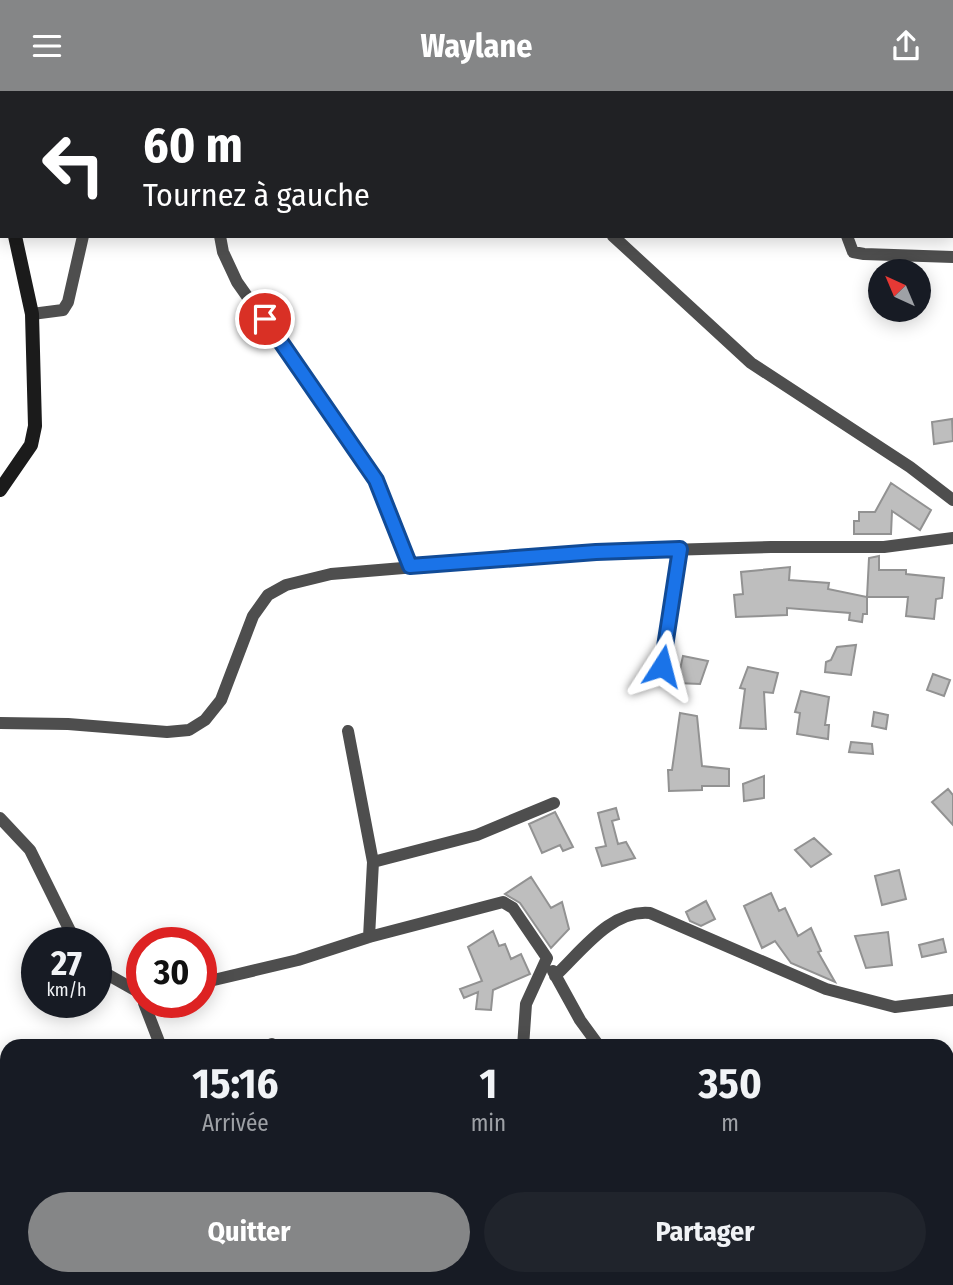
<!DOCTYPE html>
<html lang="fr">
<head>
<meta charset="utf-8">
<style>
	:root { --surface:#171b24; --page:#20242c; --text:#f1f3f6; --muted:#9ea1a6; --accent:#858687 }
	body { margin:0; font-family:"Fira Sans Condensed",sans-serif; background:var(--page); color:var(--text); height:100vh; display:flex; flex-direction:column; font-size:26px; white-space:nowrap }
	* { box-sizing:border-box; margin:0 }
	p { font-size:23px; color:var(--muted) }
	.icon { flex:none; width:38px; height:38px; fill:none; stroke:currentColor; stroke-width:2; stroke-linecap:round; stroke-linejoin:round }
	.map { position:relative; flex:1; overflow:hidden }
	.side { position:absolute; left:0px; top:948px; width:954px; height:247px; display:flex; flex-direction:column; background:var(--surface); border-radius:21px 21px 0 0; box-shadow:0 4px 18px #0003 }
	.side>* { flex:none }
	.top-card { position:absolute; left:0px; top:0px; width:954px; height:147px; box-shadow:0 4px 18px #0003; background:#202124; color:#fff; overflow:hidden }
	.needle { width:46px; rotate:316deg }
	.tools { position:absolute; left:868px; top:168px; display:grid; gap:14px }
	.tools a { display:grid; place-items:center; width:63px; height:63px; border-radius:50%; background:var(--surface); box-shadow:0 4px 18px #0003; font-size:35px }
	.speed { position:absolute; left:21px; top:836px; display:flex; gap:14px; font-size:35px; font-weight:700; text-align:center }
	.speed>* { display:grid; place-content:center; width:91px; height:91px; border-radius:50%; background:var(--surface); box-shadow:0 4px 18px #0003; line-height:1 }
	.speed small { font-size:18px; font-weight:400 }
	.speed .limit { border:10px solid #d22; background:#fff; color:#111 }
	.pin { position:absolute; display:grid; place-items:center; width:60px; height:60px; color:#fff; margin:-30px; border:4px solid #fff; border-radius:50%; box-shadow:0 2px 7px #0007 }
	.me { position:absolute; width:77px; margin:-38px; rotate:9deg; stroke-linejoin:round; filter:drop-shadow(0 0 5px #0008) }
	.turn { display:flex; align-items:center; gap:24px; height:147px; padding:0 28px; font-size:32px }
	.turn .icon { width:91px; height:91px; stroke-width:2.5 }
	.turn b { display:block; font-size:49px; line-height:60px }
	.eta { display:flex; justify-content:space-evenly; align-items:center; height:119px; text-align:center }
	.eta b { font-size:42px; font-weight:700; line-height:49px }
	.primary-button { display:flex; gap:14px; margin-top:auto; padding:14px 28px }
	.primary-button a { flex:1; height:80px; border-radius:42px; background:var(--accent); color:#fff; font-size:28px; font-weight:700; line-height:80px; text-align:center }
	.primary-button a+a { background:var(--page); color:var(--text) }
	header { display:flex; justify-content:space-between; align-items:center; height:91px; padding:0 28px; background:var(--accent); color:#fff; font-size:32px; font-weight:700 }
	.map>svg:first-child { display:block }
</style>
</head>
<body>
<header><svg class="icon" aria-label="menu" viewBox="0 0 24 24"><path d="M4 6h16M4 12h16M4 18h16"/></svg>Waylane<svg class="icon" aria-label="share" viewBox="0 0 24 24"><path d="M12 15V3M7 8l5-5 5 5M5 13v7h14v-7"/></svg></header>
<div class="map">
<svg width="953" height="1194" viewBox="0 0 953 1194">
	<rect width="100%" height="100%" fill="#fff"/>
	<path fill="#bebebe" stroke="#929292" stroke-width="2" d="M952,328l1,22 -19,3 -2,-22z
		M891,392l40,27 -11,20 -28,-19 -1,23h-37v-13h5v-9h16z
		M879,465v14h27v4l38,4 -2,20 -6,1 -2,20 -28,-3 2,-19h-41l2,-39z
		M790,476l-1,13 40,3 -1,6 39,8v17h-4l-1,8 -13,-2 1,-7 -63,-5v7l-51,2 -2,-22 9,-1 -2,-22z
		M856,554l-5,30 -26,-3 1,-10 5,-2 6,-13z
		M683,565l25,5 -8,23 -23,-1z
		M748,576l30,6 -5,20 -9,-1 2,37 -26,-1 5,-39 -5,-1z
		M933,583l17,6 -6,16 -17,-6z
		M801,600l28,6 -4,28h4l-1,14 -31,-5 3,-21 -5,-1z
		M874,621l14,3 -2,14 -14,-3z
		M680,622l17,3 5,50 27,3v17h-27v4l-33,1 -1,-21h4z
		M851,651l21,2 1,10 -24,-2z
		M764,685v22l-20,3 -1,-17z
		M948,698l5,6v30l-21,-23z
		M616,717l3,11 -7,2 6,23 8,-2 9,16 -33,8 -6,-18 10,-2 -8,-33z
		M555,721l18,35 -10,4 -3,-6 -18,8 -13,-29z
		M814,747l17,16 -20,13 -16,-17z
		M899,779l7,29 -24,6 -7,-29z
		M531,786l20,31 11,-6 7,27 -18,19 -31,-45 -15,-9z
		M771,802l8,18 6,-3 13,28 13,-8 10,23 -3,1 17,30 -44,-19 -16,-22 -13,7 -18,-42z
		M706,810l9,18 -14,7 -11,-5 -4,-9z
		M493,840l6,15 6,-2 6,15 10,-5 9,20 -37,16 -2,20 -15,-1 2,-17 -14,6 -4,-9 22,-8 -14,-34z
		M888,841l4,33 -26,3 -11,-32z
		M943,848l3,13 -24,5 -3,-12z"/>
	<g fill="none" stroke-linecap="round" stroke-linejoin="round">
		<path stroke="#4e4e4e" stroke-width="12" d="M254,0l2,2
			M467,0l2,2
			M740,0l3,2
			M116,2v-2
			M220,145l3,16 14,30 139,198 34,86
			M613,145l138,127 159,104 43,33
			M847,145l6,16 11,2 89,3
			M32,223l31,-4 5,-8 15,-66
			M662,575l18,-116
			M0,632l68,1 99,8 22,-2 16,-10 16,-20 32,-84 15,-21 18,-10 45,-11 265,-22 175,-5h113l69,-9
			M348,640l25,131 -4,75
			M0,727l30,32 46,93
			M373,771l104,-27 77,-32
			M96,877l46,26
			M553,880l27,49 19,26
			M555,885c26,-24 56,-67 95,-63l176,76 69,18 58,-7
			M201,892l97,-23 71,-23 134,-35 10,6 34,50 -21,46 -3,43
			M144,912l17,44
			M267,956l5,-3
			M0,1005l7,3
			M302,1188l5,6"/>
		<path stroke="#1b1b1b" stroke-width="14" d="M0,97l2,3
			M0,399l31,-45 4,-19 -3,-112 -17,-78"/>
	</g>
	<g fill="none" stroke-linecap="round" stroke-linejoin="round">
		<defs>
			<path id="route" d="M265,228l111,161 34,86 186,-14 84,-3 -18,117"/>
		</defs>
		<use href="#route" stroke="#114b97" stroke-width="18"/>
		<use href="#route" stroke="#1a73e8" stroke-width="12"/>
	</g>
</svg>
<div class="tools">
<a><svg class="needle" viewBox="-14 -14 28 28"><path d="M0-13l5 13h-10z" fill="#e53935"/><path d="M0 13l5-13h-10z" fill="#9ea1a6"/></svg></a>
</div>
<div class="speed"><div>27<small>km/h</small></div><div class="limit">30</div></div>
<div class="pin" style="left:265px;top:228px;background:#d93025"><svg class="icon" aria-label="arrive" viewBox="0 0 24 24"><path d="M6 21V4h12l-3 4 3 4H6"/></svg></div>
<svg class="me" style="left:662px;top:575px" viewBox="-20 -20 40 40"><path d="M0-17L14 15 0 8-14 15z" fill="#1a73e8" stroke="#fff" stroke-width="4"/></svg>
<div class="top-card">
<div class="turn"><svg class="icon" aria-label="left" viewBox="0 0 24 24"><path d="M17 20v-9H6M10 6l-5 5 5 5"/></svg><div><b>60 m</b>Tournez à gauche</div></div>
</div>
<section class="side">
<div class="eta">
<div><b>15:16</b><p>Arrivée</p></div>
<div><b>1</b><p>min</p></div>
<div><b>350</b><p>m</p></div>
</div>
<div class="primary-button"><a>Quitter</a><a>Partager</a></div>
</section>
</div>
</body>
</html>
